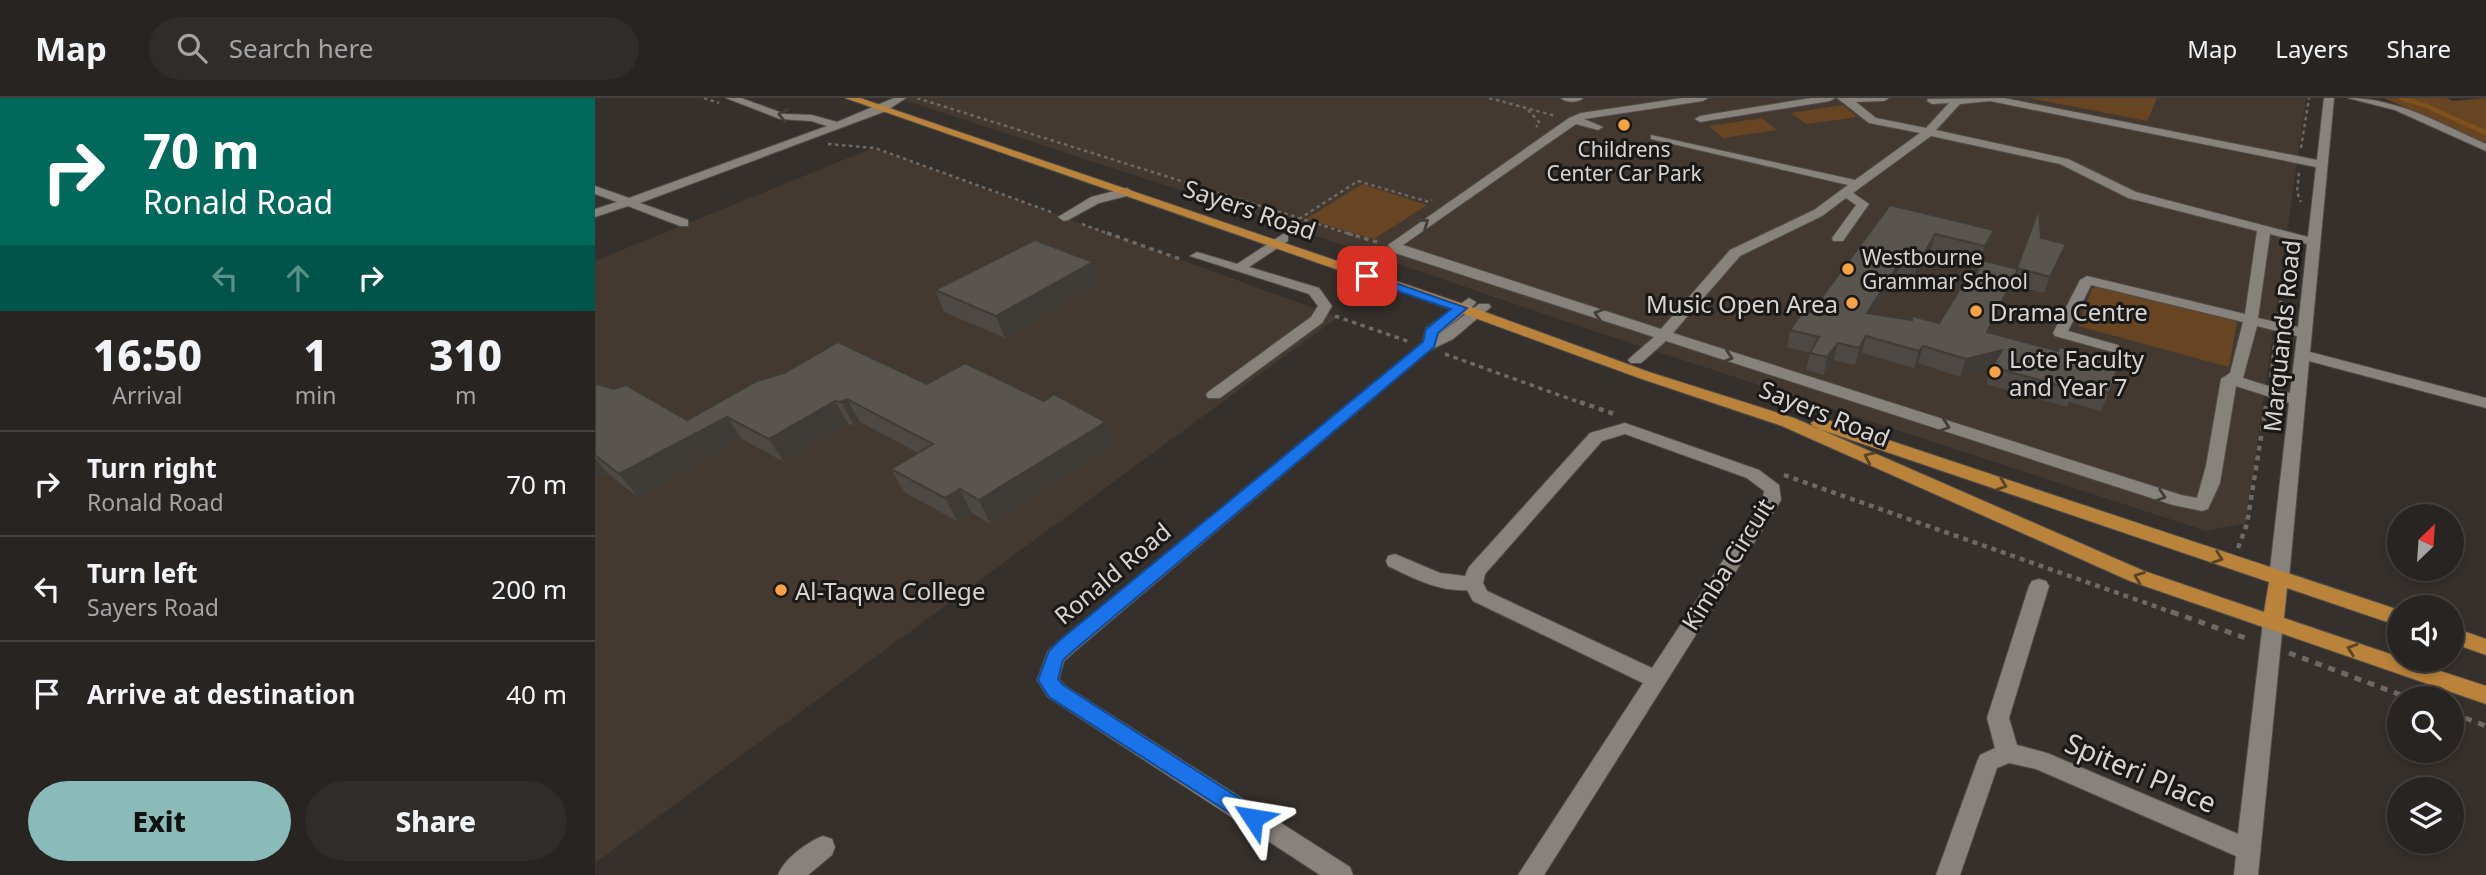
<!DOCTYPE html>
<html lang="en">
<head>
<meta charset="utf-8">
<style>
	:root { --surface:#282421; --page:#302c2a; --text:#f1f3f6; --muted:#a5a4a5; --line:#44413f; --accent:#8bbbb9 }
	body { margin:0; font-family:"Noto Sans",sans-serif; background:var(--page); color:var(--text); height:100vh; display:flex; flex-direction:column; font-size:26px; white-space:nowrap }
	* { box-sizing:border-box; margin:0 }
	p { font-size:23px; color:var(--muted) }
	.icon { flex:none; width:38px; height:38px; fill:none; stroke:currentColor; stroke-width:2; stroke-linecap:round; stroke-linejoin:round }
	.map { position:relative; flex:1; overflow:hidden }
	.sheet { display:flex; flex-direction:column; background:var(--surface); width:595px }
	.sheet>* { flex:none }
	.hud { background:#00695c; color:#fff; overflow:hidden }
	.needle { width:46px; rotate:25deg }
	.tools { position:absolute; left:1792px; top:406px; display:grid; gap:14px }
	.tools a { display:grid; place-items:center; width:77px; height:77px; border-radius:50%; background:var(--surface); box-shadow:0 4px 10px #0003,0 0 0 2px var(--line); font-size:35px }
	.pin { position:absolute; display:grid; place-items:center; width:60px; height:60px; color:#fff; margin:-30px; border-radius:14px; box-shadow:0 4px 10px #0006 }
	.me { position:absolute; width:77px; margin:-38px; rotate:303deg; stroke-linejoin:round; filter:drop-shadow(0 0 5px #0008) }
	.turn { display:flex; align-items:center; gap:24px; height:147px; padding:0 28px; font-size:32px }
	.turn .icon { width:91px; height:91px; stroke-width:2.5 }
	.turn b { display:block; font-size:49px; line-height:60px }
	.lanes { display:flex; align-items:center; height:66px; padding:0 28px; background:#0003; justify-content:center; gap:35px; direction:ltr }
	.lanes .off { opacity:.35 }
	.eta { display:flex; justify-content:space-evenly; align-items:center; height:119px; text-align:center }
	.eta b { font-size:42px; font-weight:800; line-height:49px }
	.button { display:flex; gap:14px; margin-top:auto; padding:14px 28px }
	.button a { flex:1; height:80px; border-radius:42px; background:var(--accent); color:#111; font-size:28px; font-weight:800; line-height:80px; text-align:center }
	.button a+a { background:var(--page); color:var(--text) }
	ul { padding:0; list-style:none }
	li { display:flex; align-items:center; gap:21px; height:105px; padding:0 28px; border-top:2px solid var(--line) }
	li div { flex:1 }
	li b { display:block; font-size:26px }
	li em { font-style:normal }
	header { display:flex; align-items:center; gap:42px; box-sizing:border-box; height:98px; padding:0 35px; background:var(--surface); border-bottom:2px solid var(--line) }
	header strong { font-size:33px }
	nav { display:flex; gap:38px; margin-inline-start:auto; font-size:24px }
	.search { width:490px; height:63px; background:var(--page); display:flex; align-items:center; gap:18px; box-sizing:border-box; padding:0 24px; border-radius:38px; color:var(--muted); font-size:26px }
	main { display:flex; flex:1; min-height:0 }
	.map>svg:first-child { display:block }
</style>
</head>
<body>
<header>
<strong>Map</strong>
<div class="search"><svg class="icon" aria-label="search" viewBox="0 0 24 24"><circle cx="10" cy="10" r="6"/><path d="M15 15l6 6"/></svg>Search here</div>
<nav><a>Map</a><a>Layers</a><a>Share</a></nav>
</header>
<main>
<section class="sheet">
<div class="hud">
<div class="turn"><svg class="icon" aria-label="right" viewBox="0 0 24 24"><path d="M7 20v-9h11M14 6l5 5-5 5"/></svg><div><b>70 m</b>Ronald Road</div></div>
<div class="lanes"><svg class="icon off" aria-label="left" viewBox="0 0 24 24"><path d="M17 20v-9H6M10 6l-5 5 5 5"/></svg><svg class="icon off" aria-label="ahead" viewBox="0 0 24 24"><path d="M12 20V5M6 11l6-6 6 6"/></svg><svg class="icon" aria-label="right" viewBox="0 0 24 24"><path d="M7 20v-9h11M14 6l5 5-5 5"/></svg></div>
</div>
<div class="eta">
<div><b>16:50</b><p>Arrival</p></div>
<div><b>1</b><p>min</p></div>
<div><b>310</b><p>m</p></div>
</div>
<ul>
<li><svg class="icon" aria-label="right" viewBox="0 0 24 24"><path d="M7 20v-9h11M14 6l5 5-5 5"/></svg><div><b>Turn right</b><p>Ronald Road</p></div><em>70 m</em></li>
<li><svg class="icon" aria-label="left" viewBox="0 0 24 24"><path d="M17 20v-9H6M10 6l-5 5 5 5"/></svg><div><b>Turn left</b><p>Sayers Road</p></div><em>200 m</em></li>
<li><svg class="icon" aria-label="arrive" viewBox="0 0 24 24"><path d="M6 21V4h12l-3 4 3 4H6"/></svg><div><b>Arrive at destination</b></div><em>40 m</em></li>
</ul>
<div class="button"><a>Exit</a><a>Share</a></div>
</section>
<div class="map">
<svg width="1891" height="777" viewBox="0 0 1891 777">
	<rect width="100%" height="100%" fill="#36302c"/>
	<path fill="#433930" d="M303,0h1408l-60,425 -40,8 -606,-198 -374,-128z
		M278,50l465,169 -743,546v-602z"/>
	<path fill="#674522" d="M1435,0h127l-10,23z
		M1789,0h62l7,3 33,-3v46z
		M1247,7l16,12 -52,7 -15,-11z
		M1167,20l15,12 -54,8 -14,-12z
		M767,86l65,21 -53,34 -68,-20z
		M1503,188l139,35 -8,46 -151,-41 14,-37z"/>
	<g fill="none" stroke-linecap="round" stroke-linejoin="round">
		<path stroke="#81511b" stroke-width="4.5" d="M1806,0l23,7 62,28"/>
		<defs>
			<path id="minor" d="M131,0h15l44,16 27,1 25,7 57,-24h12l-20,13 -246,92 48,17v6h-8l-52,-20 -33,11v-8l22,-7 -22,-8v-8l34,12 198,-72 -16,-5 -31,-2z
				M966,0h22c-5,5 -17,5 -22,0z
				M1087,0h26l-5,3 -119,18 19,8 -5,3 -22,-6 -173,121 258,84 69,-79 84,-40 34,-25 -197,-46v-4l204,45 65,-47 -51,-10 -32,-25h52l-5,3 -28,1 20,16 50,10 23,-25 -17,1 -5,-3 1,-2 76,-1 313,62 7,-62h10l-24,254 176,46v10l-177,-47 -20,217 -3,5h-14l-3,-5 20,-175 -53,-17 -16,97 -12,26 -6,2 -29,-6 -507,-164 -25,22h-10l-3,-3 3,-3 23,-20 -259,-84 -7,-8 181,-127 12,-5zM1395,3l326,66 -8,70 -172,-45 -68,-33 -132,-29 24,-26zM1336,38l129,28 68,34 129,33 -12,83 -158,-38 -7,4 -27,53 2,3 58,16 5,-1 2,-3 -2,-3 -50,-14 23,-46 152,37 -13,51 -9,6 -15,87 -9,32 -16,-3 -508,-162 67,-77 82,-40 24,-18 10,7 -24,33 1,3h10l26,-37 -16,-11zM1675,136l37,10 -9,83 -40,-9zM1662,228l40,10 -7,57 -47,-15z
				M1216,0h24l-5,3 -130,21 -5,-3 5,-3z
				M1753,0c50,0 93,26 138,46v7l-91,-41z
				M532,90l6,4 -2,3 -32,8 -31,17 -4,1 -6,-4 33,-20z
				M688,136l5,1v6l-39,26 70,21 13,18 -10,17 -102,75h-12l-2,-3 2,-3 103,-75 7,-11 -9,-12 -119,-38 7,-4 40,12z
				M874,200l7,4 -2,3 -36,30 41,-31h10l2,3 -38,32 -23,11 -356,302 -10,9 -5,18 5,6 286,182 3,8h-33l-272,-178 -11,-17 11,-29 12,-11 362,-297 4,-15z
				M1030,325l134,47 20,15 2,15 -237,375h-26l125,-192 -170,-82 -6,-11c-28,2 -54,-12 -79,-24l-2,-5 2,-5 7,-2 45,19 25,3 4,-9 121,-134zM1030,336l122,44 17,13 -1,9 -111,168 -165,-77 -4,-8 2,-9 117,-133z
				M1444,481l7,2 3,5 -40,132 8,27 30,8 191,81 25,-212 3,-5 7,-3 7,3 3,5 -25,253h-24l2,-19 -200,-87 -27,-6 -12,5 -37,107h-24l41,-113 3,-7 15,-7 -8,-30 42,-132 3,-5z
				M228,738l9,3 3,8 -3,8 -24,20h-30c6,-16 29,-33 45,-39z"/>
			<path id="major" d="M250,0h15l606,207 183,67 145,46 350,153 120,41 5,-30 -456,-155 -2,-4 8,-5 6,1 574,191v16l-112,-38 -3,30 115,39v3h8l79,26v18l-356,-123 -348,-155 -143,-48 -183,-67z
				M1857,529l34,12v16l-34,-12z"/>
		</defs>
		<use href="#minor" stroke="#514d49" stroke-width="2"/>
		<use href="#major" stroke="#514d49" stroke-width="2"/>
		<path stroke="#6e6965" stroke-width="2.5" stroke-dasharray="3.5 3.5" stroke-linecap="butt" d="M109,0l15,5
			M322,0l436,137
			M894,0l67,18
			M933,12l12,13 -4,4
			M233,46l47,4 176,64
			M1706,50l8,-50
			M1704,75l-2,19 4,10
			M704,121l59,-38 71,21 3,-2
			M487,126l30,11"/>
		<path stroke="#6e6965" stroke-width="3.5" stroke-dasharray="4.5 4.5" stroke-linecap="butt" d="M512,135l76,27
			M752,135l33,10
			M1684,216l10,-67
			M740,218l75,26
			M850,256l139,50
			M1676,279l4,-37"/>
		<path stroke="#6e6965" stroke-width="4.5" stroke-dasharray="5 5" stroke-linecap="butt" d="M985,304l34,12
			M1189,377l393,139
			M1643,450l9,-24 19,-118"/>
		<path stroke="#6e6965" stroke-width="5" stroke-dasharray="7 7" stroke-linecap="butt" d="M1577,514l79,28
			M1694,555l120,45
			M1857,615l34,13"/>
		<use href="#minor" fill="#88827c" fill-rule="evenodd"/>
		<use href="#major" fill="#ba833c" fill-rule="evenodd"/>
	</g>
	<path fill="#4d4844" d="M1295,107l104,25 -5,16 -10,17 -48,-13 -18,33 -17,-4 -23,35 38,6 28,3 35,-45 43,-9 24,-31 25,6 -6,16 -16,33 -32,-8 -23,48 68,18 2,-4 25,12 25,34 -8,18 -32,-9 -2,5 -81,-23 6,-15 -32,8 -42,-14 -4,5 -52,-15 -7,12 -21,-5 -10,15 -18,-5 4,-17 -23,-6 3,-17 21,-18z
		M505,185l-95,55 -61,-26 -9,-22z
		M332,286l187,61 -124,79 -19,-12 -14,9 -53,-29 -13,-23 27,-16 -58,-31 -6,3 -6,-1 -64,38 -42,-23 -104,58 -31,-24 -12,4v-92l92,35z"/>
	<path fill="#3f3b37" d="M1399,132l-5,16 -10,17 6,-17z
		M1340,136l-4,16 -18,33 4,-16z
		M1471,146l-6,16 -16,33 6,-16z
		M498,164l7,21 -95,55 -9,-22z
		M1305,164l-4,17 -33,51 4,-17z
		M1423,171l-6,17 -31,63 6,-17z
		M1271,238l-4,17 -7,12 4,-17z
		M1243,245l-4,17 -10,15 3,-18z
		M1328,248l-5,17 -4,5 5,-17z
		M1407,252l-10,19 -32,8 6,-18z
		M252,301l13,23 -6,3 -13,-23z
		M240,303l13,23 -64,38 -15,-23z
		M132,319l15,22 -104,58 -19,-23z
		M511,324l8,23 -124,79 -11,-24z
		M0,360l12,15 -12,4z
		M365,391l11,23 -14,9 -12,-23z"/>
	<path fill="#5a544f" stroke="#3f3b37" stroke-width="2" d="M1295,107l104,25 -9,16 -50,-12 -18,33 -17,-5 -33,51 45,7v-4l27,7 29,-47 6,2 8,-18 36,9 -31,63 71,19 1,-4 26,6 -1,6 34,9 -9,25 -33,-9 -1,6 -83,-23 10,-17 -36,9 -43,-13 -4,5 -53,-15 -7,12 -21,-5 -11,14 -17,-4 9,-16 -29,-7 14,-20 7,2z
		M1444,110l2,30 25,6 -16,33 -33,-9z
		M440,142l58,22 -97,54 -61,-26z
		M243,244l89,42 38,-21 79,38 10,-7 52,28 -127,78 -19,-11 -15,9 -54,-29 42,-25 -86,-45 -6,3 -6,-1 -66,38 -42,-22 -108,57 -24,-19v-70l3,-1 15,5 13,-4 61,35 70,-39 27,-8z"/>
	<defs><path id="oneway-chevron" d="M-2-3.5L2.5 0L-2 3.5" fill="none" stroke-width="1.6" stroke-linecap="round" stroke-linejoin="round" transform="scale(1.75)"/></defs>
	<g stroke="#413e3a">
		<use href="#oneway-chevron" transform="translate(188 17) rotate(-168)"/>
		<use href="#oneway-chevron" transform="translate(829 125) rotate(-35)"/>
		<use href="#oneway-chevron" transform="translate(1004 216) rotate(-162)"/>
		<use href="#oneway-chevron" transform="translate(1133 259) rotate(18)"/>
		<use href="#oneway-chevron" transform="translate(1350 328) rotate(18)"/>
		<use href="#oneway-chevron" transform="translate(1566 398) rotate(18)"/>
	</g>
	<g stroke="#5b4326">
		<use href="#oneway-chevron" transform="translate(1274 359) rotate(-156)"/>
		<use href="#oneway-chevron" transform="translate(1407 387) rotate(19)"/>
		<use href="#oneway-chevron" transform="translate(1623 460) rotate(19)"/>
		<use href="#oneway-chevron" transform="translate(1544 479) rotate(-159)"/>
		<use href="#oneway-chevron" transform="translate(1757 551) rotate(-161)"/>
	</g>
	<path fill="#1a73e8" stroke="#114b97" stroke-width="2" d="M772,175l100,35 -29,25 -4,14 -361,304 -10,9 -5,19 5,6 198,127 3,6 -3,7 -8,3 -204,-131 -11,-17 11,-29 11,-11 363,-298 3,-13 25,-20 -89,-30v-5z"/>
	<g fill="#f6a247" stroke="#1b1917" stroke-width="2.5">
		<circle cx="1029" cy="27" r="7"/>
		<circle cx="1253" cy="171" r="7"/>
		<circle cx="1257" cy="205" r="7"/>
		<circle cx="1381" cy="213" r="7"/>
		<circle cx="1400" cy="274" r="7"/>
		<circle cx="186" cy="492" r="7"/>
	</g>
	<g text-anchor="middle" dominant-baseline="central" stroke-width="6" stroke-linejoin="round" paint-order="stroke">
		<g font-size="21" fill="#d7d4d1" stroke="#1b1917">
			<text x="1029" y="51">Childrens<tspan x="1029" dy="24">Center Car Park</tspan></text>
			<text x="1267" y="159" text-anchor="start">Westbourne<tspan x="1267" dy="24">Grammar School</tspan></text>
		</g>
		<g font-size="24" fill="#d7d4d1" stroke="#1b1917">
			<text transform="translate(655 111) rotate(19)">Sayers Road</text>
			<text transform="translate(1686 238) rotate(-84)">Marquands Road</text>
			<text transform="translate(1230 315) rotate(22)">Sayers Road</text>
			<text transform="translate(1132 466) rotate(-58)">Kimba Circuit</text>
			<text transform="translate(517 475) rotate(-40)">Ronald Road</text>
		</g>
		<g font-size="24" fill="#d7d4d1" stroke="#1b1917" text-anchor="start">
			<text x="1243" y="205" text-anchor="end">Music Open Area</text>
			<text x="1395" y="213">Drama Centre</text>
			<text x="1414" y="260">Lote Faculty<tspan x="1414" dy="28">and Year 7</tspan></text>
			<text x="200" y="492">Al-Taqwa College</text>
		</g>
		<g font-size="28" fill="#d7d4d1" stroke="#1b1917">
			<text transform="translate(1546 674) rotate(23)">Spiteri Place</text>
		</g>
	</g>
</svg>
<div class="tools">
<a><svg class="needle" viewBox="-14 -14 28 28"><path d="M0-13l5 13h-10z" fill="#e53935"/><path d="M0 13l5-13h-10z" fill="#a5a4a5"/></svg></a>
<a><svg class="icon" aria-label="sound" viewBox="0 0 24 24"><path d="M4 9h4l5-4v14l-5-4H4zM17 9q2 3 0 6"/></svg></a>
<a><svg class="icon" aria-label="search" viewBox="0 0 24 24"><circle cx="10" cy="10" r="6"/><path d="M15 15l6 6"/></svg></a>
<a><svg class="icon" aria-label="layers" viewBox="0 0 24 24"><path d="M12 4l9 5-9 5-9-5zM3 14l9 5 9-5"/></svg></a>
</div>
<div class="pin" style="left:772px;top:178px;background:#d93025"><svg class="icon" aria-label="arrive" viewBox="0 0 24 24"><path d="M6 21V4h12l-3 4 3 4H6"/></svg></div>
<svg class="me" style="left:658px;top:720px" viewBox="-20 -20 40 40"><path d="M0-17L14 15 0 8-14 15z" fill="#1a73e8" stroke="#fff" stroke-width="4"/></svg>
</div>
</main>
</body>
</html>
